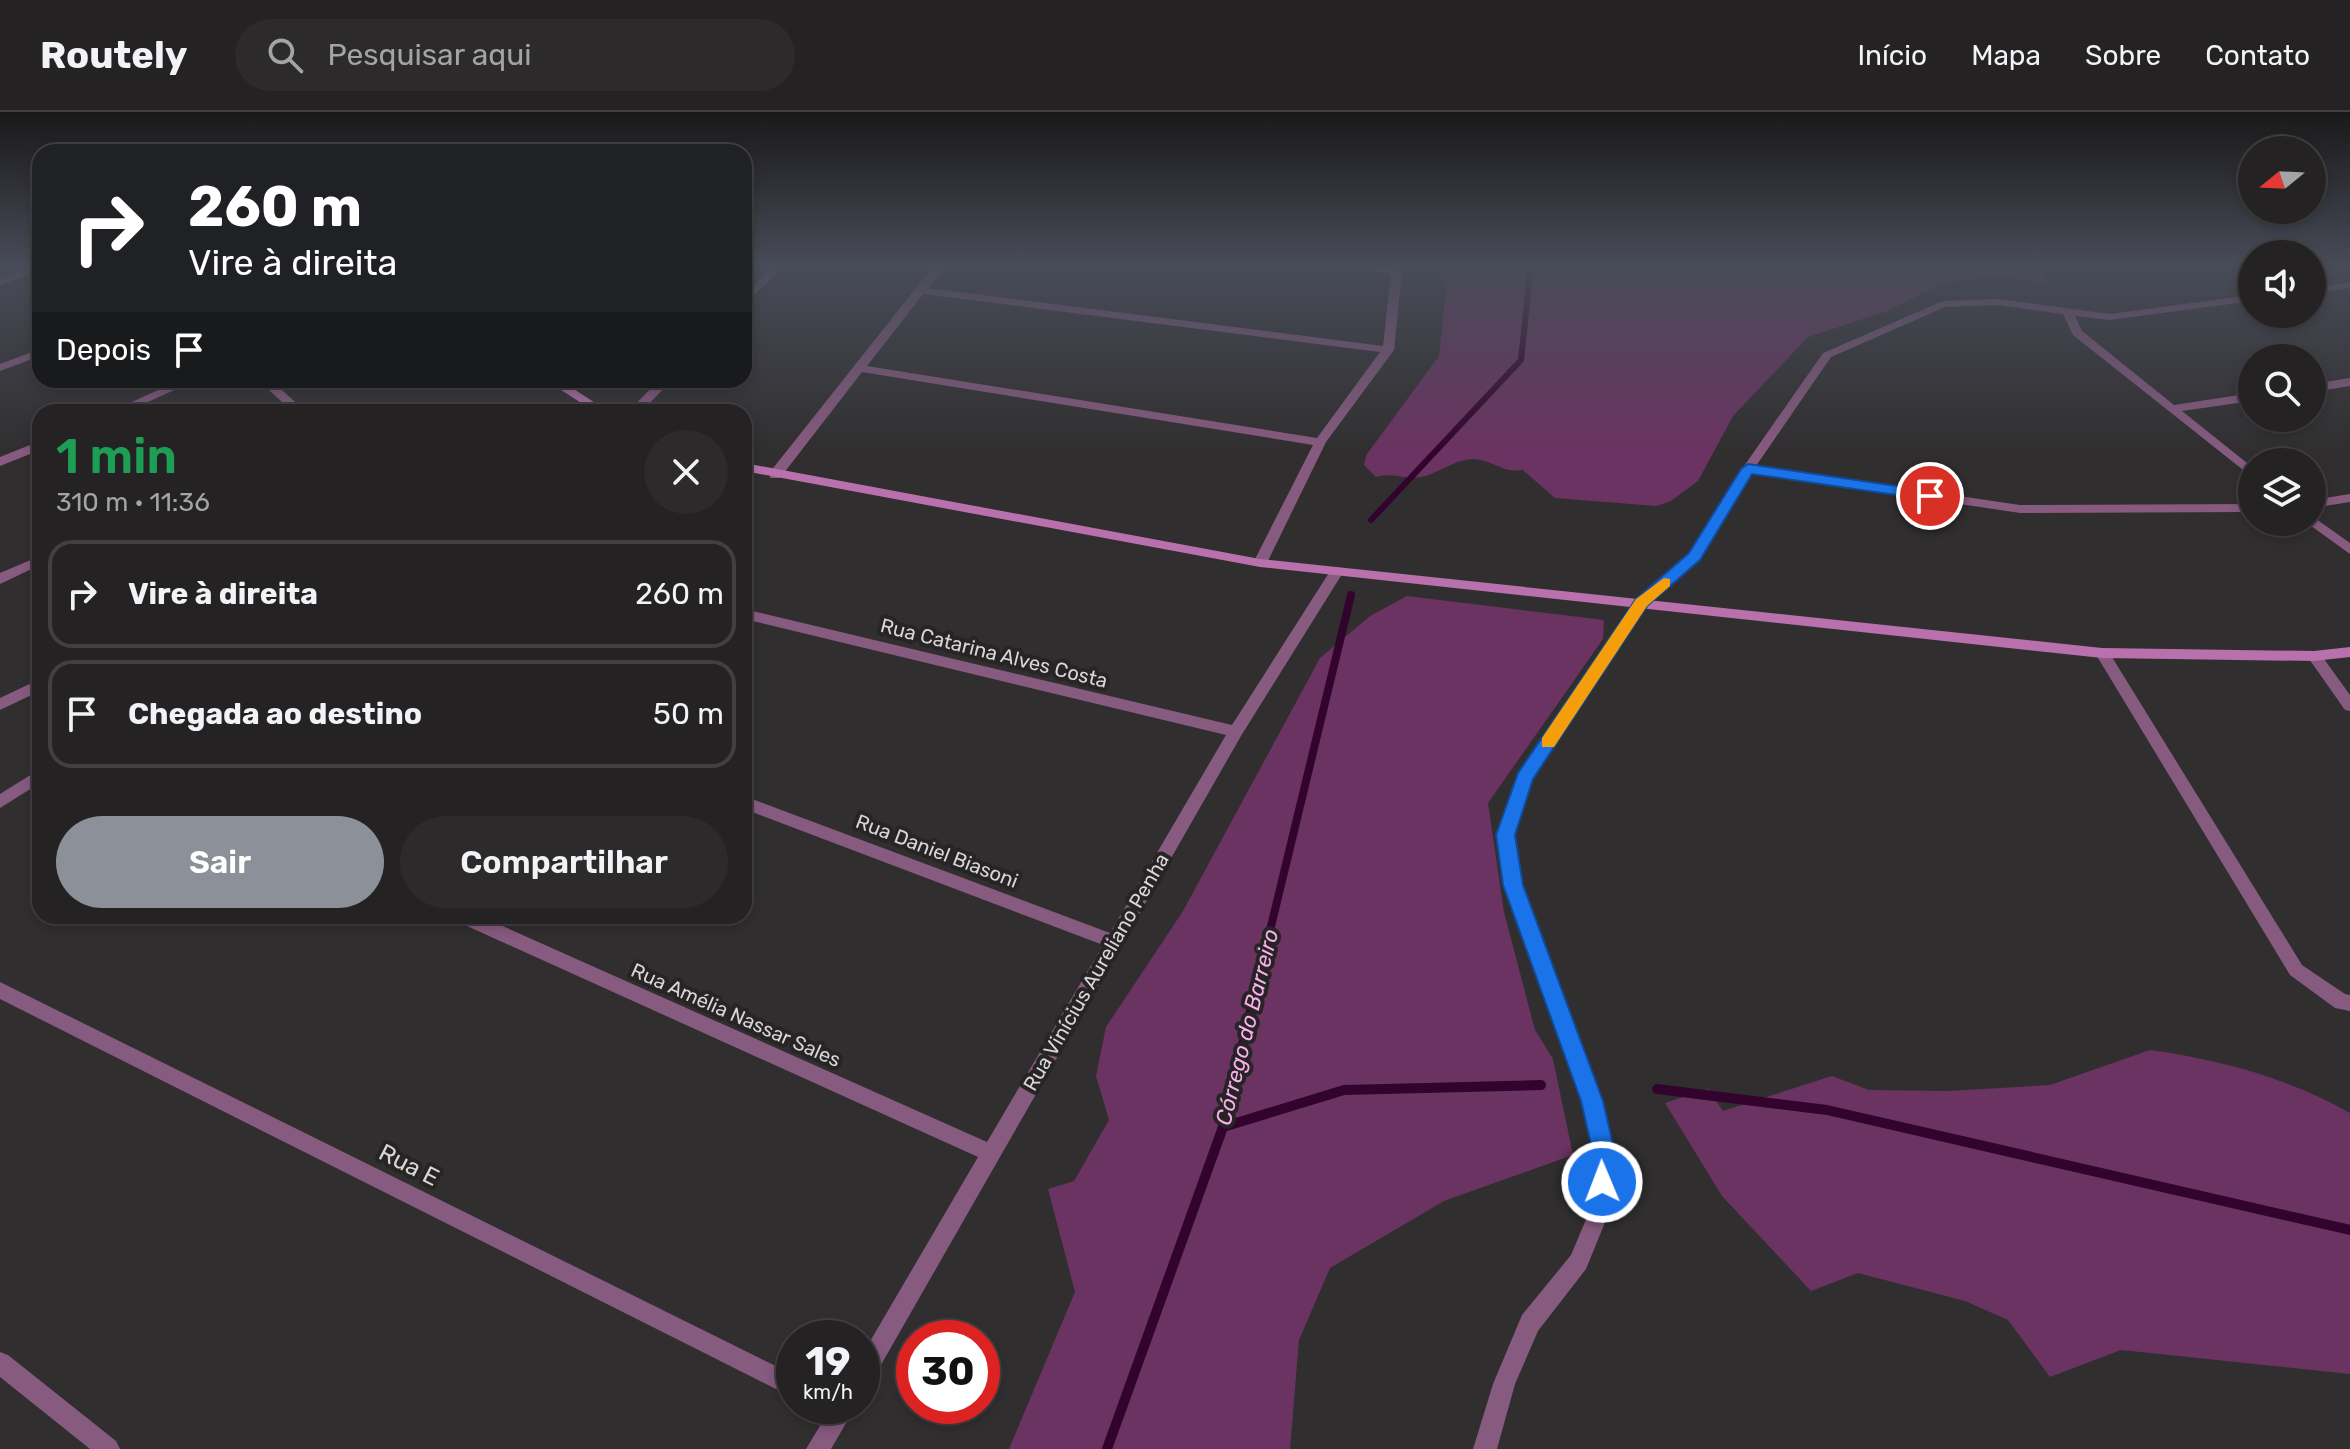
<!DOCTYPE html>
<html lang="pt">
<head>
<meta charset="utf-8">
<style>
	:root { --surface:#242223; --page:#2c2a2b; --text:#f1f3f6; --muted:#a3a4a6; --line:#413f41; --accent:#8c9099 }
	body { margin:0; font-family:Rubik,sans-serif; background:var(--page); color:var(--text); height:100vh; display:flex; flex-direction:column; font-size:30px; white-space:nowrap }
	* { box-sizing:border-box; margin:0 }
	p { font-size:26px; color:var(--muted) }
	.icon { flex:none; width:44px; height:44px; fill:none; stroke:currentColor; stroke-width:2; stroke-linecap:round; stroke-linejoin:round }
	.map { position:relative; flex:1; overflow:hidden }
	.drawer { position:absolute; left:32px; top:292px; width:720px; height:520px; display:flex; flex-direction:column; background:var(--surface); border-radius:24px; box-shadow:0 4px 12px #0003,0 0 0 2px var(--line) }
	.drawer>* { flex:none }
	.hud { position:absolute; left:32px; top:32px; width:720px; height:244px; border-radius:24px; box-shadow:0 4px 12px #0003,0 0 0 2px var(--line); background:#202124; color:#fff; overflow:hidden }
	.needle { width:52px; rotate:252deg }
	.controls { position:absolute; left:2238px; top:24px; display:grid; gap:16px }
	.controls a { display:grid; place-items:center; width:88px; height:88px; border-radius:50%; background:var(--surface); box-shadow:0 4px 12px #0003,0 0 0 2px var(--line); font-size:40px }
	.speed { position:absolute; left:776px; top:1208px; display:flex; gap:16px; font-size:40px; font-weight:700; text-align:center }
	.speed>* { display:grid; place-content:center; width:104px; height:104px; border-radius:50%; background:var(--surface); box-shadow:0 4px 12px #0003,0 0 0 2px var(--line); line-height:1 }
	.speed small { font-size:20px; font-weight:400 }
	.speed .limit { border:12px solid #d22; background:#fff; color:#111 }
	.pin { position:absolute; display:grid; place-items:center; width:68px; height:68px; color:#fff; margin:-34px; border:4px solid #fff; border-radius:50%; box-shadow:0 2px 8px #0007 }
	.me { position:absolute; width:88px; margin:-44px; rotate:359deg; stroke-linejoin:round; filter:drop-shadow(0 0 6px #0008) }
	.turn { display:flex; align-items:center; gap:28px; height:168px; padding:0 24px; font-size:36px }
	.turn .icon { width:104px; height:104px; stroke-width:2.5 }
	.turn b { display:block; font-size:56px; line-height:68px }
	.then { display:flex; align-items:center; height:76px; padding:0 24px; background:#0003; gap:16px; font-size:30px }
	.round { display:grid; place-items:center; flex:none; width:84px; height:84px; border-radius:42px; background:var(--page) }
	.summary { display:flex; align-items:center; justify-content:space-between; height:136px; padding:0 24px }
	h1 { font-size:48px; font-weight:600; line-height:60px; color:#1e9e55 }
	.button { display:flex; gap:16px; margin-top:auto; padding:16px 24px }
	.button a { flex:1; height:92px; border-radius:48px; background:var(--accent); color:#fff; font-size:32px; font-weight:600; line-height:92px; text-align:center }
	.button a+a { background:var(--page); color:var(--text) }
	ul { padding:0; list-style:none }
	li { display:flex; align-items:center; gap:24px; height:108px; margin:0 16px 12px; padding:0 8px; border:4px solid var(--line); border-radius:24px }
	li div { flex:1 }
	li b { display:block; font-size:30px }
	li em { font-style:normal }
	header { display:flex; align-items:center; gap:48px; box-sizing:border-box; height:112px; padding:0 40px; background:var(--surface); border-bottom:2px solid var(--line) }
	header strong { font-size:38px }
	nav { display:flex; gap:44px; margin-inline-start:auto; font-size:28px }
	.search { width:560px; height:72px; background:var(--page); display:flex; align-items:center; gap:20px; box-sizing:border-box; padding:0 28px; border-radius:44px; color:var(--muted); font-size:30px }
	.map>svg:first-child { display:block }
</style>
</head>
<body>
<header>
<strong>Routely</strong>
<div class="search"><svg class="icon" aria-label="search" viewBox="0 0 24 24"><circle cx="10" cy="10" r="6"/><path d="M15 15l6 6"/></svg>Pesquisar aqui</div>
<nav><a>Início</a><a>Mapa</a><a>Sobre</a><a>Contato</a></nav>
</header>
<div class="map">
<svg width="2350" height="1337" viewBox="0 0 2350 1337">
	<rect width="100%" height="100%" fill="#302e2f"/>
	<path fill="#6b3362" d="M1437,152h608l1,18 -53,-6 -47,6 -59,29 -79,26 -75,79 -35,65 -27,20 -15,5 -101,-8 -32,-28c-18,4 -29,-9 -48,-11 -19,-1 -37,15 -54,18 -15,3 -29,-5 -45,0l-12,-12 3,-11 72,-98 7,-64z
		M1407,484l197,24 -1,19 -115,164 16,109 31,118 18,29 20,96 -129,46 -114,67 -31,72 -9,109h-281l66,-157 -27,-103 26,-8 35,-61 -13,-44 10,-49 77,-116 137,-253 50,-42z
		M2150,938c68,9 141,29 200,63v261l-229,-24 -71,27 -42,-57 -43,-19 -107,-28 -47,18 -89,-95 -57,-93 43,-14 15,22 109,-35 37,14 80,1 101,-6z"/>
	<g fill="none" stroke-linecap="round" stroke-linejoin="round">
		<path stroke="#32042d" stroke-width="6" d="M1371,408l150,-160 10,-96"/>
		<path stroke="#32042d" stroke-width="8" d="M1266,835l85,-352"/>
		<path stroke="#32042d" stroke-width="10" d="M1657,977l170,21 523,120
			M1223,1015l121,-37 197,-5
			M1107,1337l116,-322 44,-182"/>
		<path fill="#875a7f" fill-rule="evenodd" d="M40,152v7l-40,14v-7z
			M775,152h11l-42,41v-9z
			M935,152h11l-18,24 455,58 8,-72 -63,-10 61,4 -2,-4h10l5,8 -8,78 -68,92 -59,121 -7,4 -7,-4 60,-118 -451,-73 -82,106h-10v-6zM923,182l457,58 -63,86 -450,-72z
			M2350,170v6l-38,6v-6z
			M2252,183v6l-142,19 -35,-4 7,15 92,74 78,-12v8l-70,10 70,56v10l-179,-142 -10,-21 -65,-9 -53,2 -114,50 -75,109 264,39 232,-1v8l-232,1 -268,-40 -52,86 -54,47 -114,173 -18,56 8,50 80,216 12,52 -4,57 -24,59 -48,62 -23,53 -18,65h-24l20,-65 29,-69 49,-60 19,-45 4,-57 -12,-52 -78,-216 -6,-50 20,-61 118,-174 54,-47 52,-84 81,-116 120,-52 55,-2 112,15z
			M40,237v7l-40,15v-7z
			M2350,266v8l-38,6v-8z
			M180,268h16l-70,32h-16z
			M258,268h13l35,32h-13z
			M659,268h13l-31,32h-13z
			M40,329v9l-40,16v-9z
			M2350,382v8l-38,6v-8z
			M2312,404l38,27v11l-43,-31 5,-1z
			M40,444v9l-40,19v-11z
			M1337,455l7,4 -103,165 -371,648 -8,3v-32l116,-198 -522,-236 -3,-5h27l507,226 116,-197 -359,-136v-13l366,137 116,-198 -482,-116v-10l488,116 100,-157z
			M2102,536l5,1 195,316 43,29 5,1v16l-15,-3 -45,-33 -195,-322z
			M2314,539l5,1 31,43v16l-5,-1 -38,-54z
			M40,567v12l-40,19v-12z
			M40,657v14l-40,25v-14z
			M0,870l794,393v23l-794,-399z
			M0,1240l8,3 108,86 4,8h-30l-90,-72z
			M832,1294h24l-25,43h-25z"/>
		<path fill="#b871ac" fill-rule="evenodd" d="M546,268h14l49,32h-14z
			M744,351l516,96 842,89 212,3 36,-4v10l-36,4 -212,-3 -842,-91 -516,-96z"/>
	</g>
	<linearGradient id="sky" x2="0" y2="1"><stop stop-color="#1a191a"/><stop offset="0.45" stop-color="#484c58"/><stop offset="1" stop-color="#484c58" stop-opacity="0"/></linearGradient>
	<rect width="2350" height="340" fill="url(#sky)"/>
	<path fill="#1a73e8" stroke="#114b97" stroke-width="2" d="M1748,352l182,27 7,5 -7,4 -178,-26 -52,86 -53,46 -114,173 -18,56 8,50 80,216 12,52 -5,36 -8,4 -8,-4 -4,-7 3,-29 -12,-52 -78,-216 -7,-50 22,-62 118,-174 53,-46 52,-84z"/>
	<path fill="#f59e0b" d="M1664,466l6,1v7l-23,20 -93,141h-12v-9l94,-139z"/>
	<g text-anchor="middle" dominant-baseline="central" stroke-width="8" stroke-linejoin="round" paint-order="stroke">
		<g font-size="20" fill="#d8d6d7" stroke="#262425">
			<text transform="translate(994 541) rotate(14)">Rua Catarina Alves Costa</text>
			<text transform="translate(937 739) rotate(21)">Rua Daniel Biasoni</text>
			<text transform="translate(1096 860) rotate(-60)">Rua Vinícius Aureliano Penha</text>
			<text transform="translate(736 903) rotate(24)">Rua Amélia Nassar Sales</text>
		</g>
		<g font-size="22" font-style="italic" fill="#f9afeb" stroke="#262425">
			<text transform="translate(1247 915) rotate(-76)">Córrego do Barreiro</text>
		</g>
		<g font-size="24" fill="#d8d6d7" stroke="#262425">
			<text transform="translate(409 1053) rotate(27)">Rua E</text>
		</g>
	</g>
</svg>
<div class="controls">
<a><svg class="needle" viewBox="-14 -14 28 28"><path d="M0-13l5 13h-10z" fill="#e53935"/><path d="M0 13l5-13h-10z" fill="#a3a4a6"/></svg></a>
<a><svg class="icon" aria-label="sound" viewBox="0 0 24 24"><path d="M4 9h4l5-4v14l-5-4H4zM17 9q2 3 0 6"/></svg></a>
<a><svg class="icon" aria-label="search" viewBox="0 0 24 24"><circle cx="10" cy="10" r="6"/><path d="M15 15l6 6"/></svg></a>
<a><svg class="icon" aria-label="layers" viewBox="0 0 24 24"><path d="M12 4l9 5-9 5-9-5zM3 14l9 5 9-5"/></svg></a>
</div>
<div class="speed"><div>19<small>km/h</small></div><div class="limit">30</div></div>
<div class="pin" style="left:1930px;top:384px;background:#d93025"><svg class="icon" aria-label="arrive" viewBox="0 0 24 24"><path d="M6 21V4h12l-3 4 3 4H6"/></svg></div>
<svg class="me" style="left:1602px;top:1070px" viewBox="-20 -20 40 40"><circle r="17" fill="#1a73e8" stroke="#fff" stroke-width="3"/><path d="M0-11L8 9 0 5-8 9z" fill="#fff"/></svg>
<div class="hud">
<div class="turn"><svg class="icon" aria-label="right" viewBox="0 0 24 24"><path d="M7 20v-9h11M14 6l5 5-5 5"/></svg><div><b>260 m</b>Vire à direita</div></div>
<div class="then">Depois<svg class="icon" aria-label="arrive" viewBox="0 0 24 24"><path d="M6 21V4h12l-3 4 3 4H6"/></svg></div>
</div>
<section class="drawer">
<div class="summary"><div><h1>1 min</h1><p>310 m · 11:36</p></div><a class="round"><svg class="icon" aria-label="close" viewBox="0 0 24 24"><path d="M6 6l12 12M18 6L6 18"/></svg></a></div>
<ul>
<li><svg class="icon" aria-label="right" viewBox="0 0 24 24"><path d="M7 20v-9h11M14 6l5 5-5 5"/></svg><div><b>Vire à direita</b></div><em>260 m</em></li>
<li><svg class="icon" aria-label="arrive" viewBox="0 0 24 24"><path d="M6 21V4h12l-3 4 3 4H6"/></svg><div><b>Chegada ao destino</b></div><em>50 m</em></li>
</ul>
<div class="button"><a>Sair</a><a>Compartilhar</a></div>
</section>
</div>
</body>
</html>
